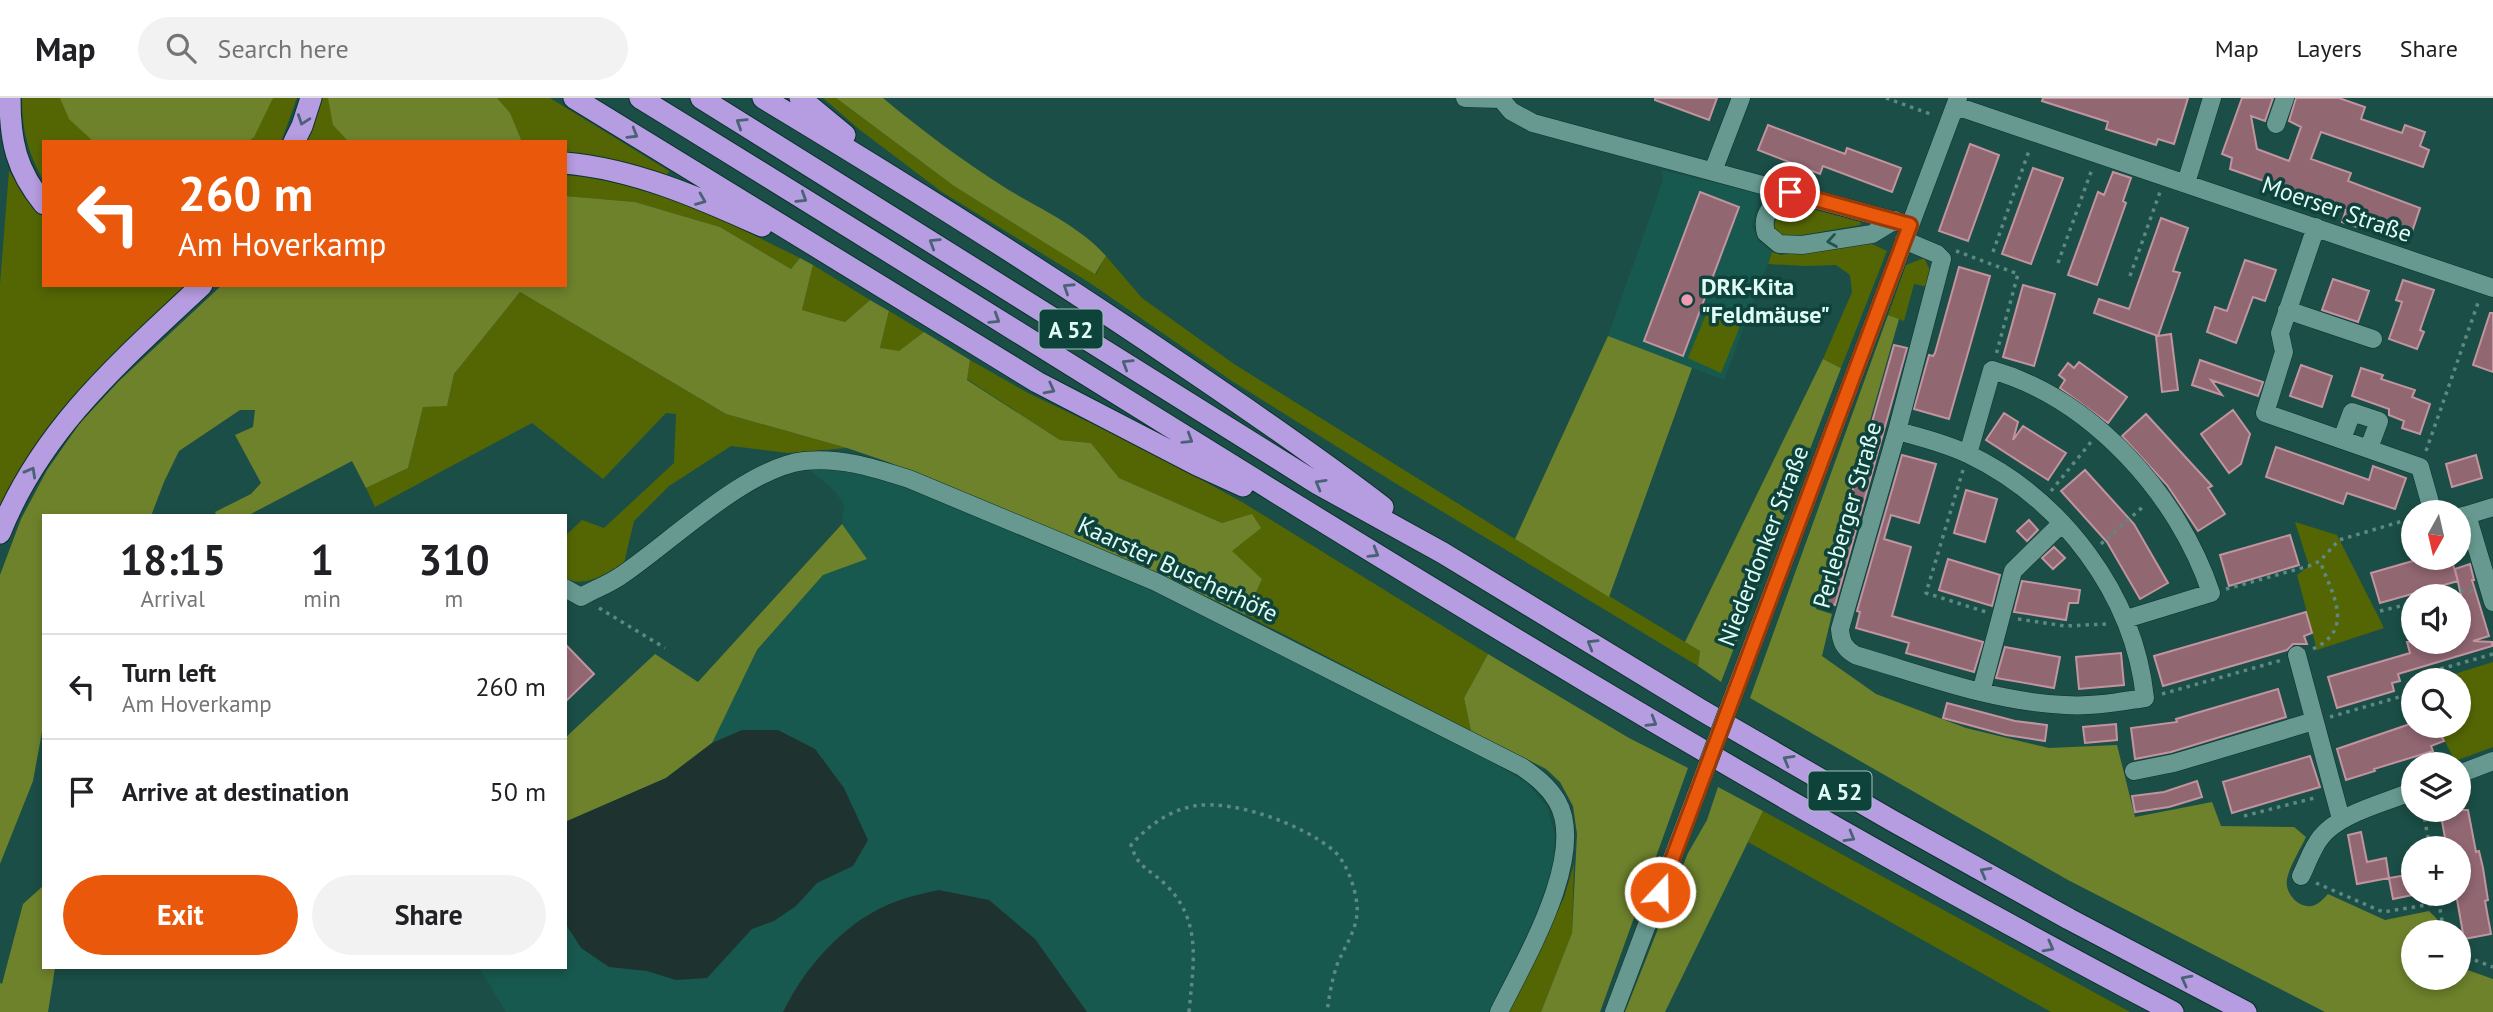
<!DOCTYPE html>
<html lang="en">
<head>
<meta charset="utf-8">
<style>
	:root { --surface:#fff; --page:#f2f2f2; --text:#202124; --muted:#757577; --line:#e0e0e0; --accent:#ea580c }
	body { margin:0; font-family:"PT Sans",sans-serif; background:var(--page); color:var(--text); height:100vh; display:flex; flex-direction:column; font-size:26px; white-space:nowrap }
	* { box-sizing:border-box; margin:0 }
	p { font-size:23px; color:var(--muted) }
	.icon { flex:none; width:38px; height:38px; fill:none; stroke:currentColor; stroke-width:2; stroke-linecap:round; stroke-linejoin:round }
	.map { position:relative; flex:1; overflow:hidden }
	.side { position:absolute; left:42px; top:416px; width:525px; height:455px; display:flex; flex-direction:column; background:var(--surface); border-radius:0px; box-shadow:0 4px 10px #0003 }
	.side>* { flex:none }
	.banner { position:absolute; left:42px; top:42px; width:525px; height:147px; border-radius:0px; box-shadow:0 4px 10px #0003; background:#ea580c; color:#fff; overflow:hidden }
	.needle { width:46px; rotate:188deg }
	.buttons { position:absolute; left:2401px; top:402px; display:grid; gap:14px }
	.buttons a { display:grid; place-items:center; width:70px; height:70px; border-radius:50%; background:var(--surface); box-shadow:0 4px 10px #0003; font-size:35px }
	.pin { position:absolute; display:grid; place-items:center; width:60px; height:60px; color:#fff; margin:-30px; border:4px solid #fff; border-radius:50%; box-shadow:0 2px 7px #0007 }
	.me { position:absolute; width:77px; margin:-38px; rotate:21deg; stroke-linejoin:round; filter:drop-shadow(0 0 5px #0008) }
	.turn { display:flex; align-items:center; gap:24px; height:147px; padding:0 21px; font-size:32px }
	.turn .icon { width:91px; height:91px; stroke-width:2.5 }
	.turn b { display:block; font-size:49px; line-height:60px }
	.eta { display:flex; justify-content:space-evenly; align-items:center; height:119px; text-align:center }
	.eta b { font-size:42px; font-weight:800; line-height:49px }
	.cta { display:flex; gap:14px; margin-top:auto; padding:14px 21px }
	.cta a { flex:1; height:80px; border-radius:42px; background:var(--accent); color:#fff; font-size:28px; font-weight:800; line-height:80px; text-align:center }
	.cta a+a { background:var(--page); color:var(--text) }
	ul { padding:0; list-style:none }
	li { display:flex; align-items:center; gap:21px; height:105px; padding:0 21px; border-top:2px solid var(--line) }
	li div { flex:1 }
	li b { display:block; font-size:26px }
	li em { font-style:normal }
	header { display:flex; align-items:center; gap:42px; box-sizing:border-box; height:98px; padding:0 35px; background:var(--surface); border-bottom:2px solid var(--line) }
	header strong { font-size:33px }
	nav { display:flex; gap:38px; margin-inline-start:auto; font-size:24px }
	.search { width:490px; height:63px; background:var(--page); display:flex; align-items:center; gap:18px; box-sizing:border-box; padding:0 24px; border-radius:38px; color:var(--muted); font-size:26px }
	.map>svg:first-child { display:block }
</style>
</head>
<body>
<header>
<strong>Map</strong>
<div class="search"><svg class="icon" aria-label="search" viewBox="0 0 24 24"><circle cx="10" cy="10" r="6"/><path d="M15 15l6 6"/></svg>Search here</div>
<nav><a>Map</a><a>Layers</a><a>Share</a></nav>
</header>
<div class="map">
<svg width="2493" height="914" viewBox="0 0 2493 914">
	<rect width="100%" height="100%" fill="#1b4e46"/>
	<path fill="#18594f" d="M1662,72l98,24 -8,31 6,16 14,11 -48,128 -116,-44 55,-156z
		M809,371l50,3 51,16 241,101 348,177 28,17 20,24 8,28 -2,30 -15,48 -49,99h-983l-27,-44h86v-146l146,-78 46,-93 66,-76 44,-16 -25,-35 2,-19 -10,-15z"/>
	<path fill="#546604" d="M22,0h275l-16,44h-237v39c-16,-27 -22,-52 -22,-83z
		M320,0h230l119,73 -2,4 -44,-12 -58,-8v-13h-259z
		M823,0h13l118,88 142,88 10,-18 36,42 92,66 281,175 185,112 -2,15 -303,-183 -163,-102 -142,-98 -148,-91 -82,-62z
		M9,73l22,34 13,12v68h147l-191,227v-228z
		M565,77c84,7 161,46 235,83l-9,11 -71,-42 -85,-25 -70,-6z
		M1808,110l53,14 -1,3 -58,10 1,4c-12,0 -21,0 -29,-11 1,-20 18,-19 34,-20z
		M1872,146l15,7 -46,117 -18,-9 29,-67 -2,-17 -14,-10 -30,1 -38,-2 4,-12 9,3 60,-10z
		M1924,160l8,16 -3,13 -15,-3 -10,37 -16,-6 18,-50z
		M813,167l57,35 -25,22 -43,-12z
		M520,194l206,122 121,34 -59,5 -57,-7 -62,40 -35,35 -10,42c-18,10 -38,25 -59,16v-43l17,-16 22,8 70,-65 2,-49 -10,-1 -63,66 -71,-56 -157,84 -9,-19 42,-20 15,-61 24,-2 7,-31z
		M889,213l35,21 -25,20 -19,-4z
		M1707,214l33,14 -19,47 -33,-15z
		M970,262l58,33 117,56 97,53 246,152 -24,44 7,33 -225,-116 16,-36 -31,-28 -9,-28 -103,-45 -28,-35 -31,-3 -93,-61z
		M2295,424l42,13 47,93 -67,22 -20,-75 12,-9z
		M2493,564v85l-38,14 -18,-35h22v-45h-27z
		M1763,713l367,201h-79l-303,-170z
		M1574,766l-2,69 -31,79h-33l56,-114z"/>
	<path fill="#6e822c" d="M60,0h213l-19,39 -6,5h-154l-25,-23z
		M328,0h169l13,15 12,29h-173l-16,-17z
		M836,0h47c38,32 79,62 121,89 34,21 76,39 102,69l-11,18 -141,-88z
		M565,98l70,6 85,25 71,42 9,-11 13,7 -11,45 43,12 25,-22 19,11 -9,37 19,3 25,-19 46,28 -3,20 93,60 31,3 28,35 103,45 30,-9 9,14 -29,23 30,28 -16,36 -85,-40 -273,-113 -41,-14 -121,-34 -206,-122 -66,82 -7,32 -24,1 -15,61 -42,20 -14,-27 -105,55h-30l-2,-4 36,-18 10,-11 -26,-48 18,-8 2,-17h-15l-61,41 -15,31 -13,34h-107v205l-11,60 -33,83v-289l21,-56 26,-49 33,-47 39,-42 103,-96h343z
		M1888,217l11,4 -83,290 16,5 -10,42 54,38 90,34 83,20 68,-3 18,72 77,-15 9,24 73,1 12,10c-6,13 -16,28 -19,42 -3,14 13,32 28,26 5,-2 9,-7 13,-11l57,26 44,-9 8,8 3,14h-27v45h46v-11l34,12v33h-168l-257,-132 -318,-182z
		M1608,238l84,32 -83,229 -94,-58z
		M1823,261l18,9 -120,314 -23,-16 2,-15 -15,-9z
		M842,426l25,35 -44,16 -66,75 -45,93 -46,35 -101,44v-84l90,-84 43,28z
		M1488,556l141,84 59,30 -88,244h-59l31,-79 5,-99 -4,-28 -13,-24 -14,-13 -75,-38 -7,-33z
		M1718,689l45,24 -98,201h-40l63,-159 19,-33z
		M43,788l1,82h11l-7,44h-48v-29l2,1 21,-80z"/>
	<path fill="#1e332f" d="M742,632h36l37,19 29,39 24,52 -15,26 -36,17 -21,23 -22,15 -22,8 -45,49 -31,2 -29,-9 -38,-4 -28,-19 -16,-25v-101l101,-44 46,-35z
		M939,792l50,10 46,39 52,73h-304c23,-47 64,-93 114,-111 14,-5 28,-8 42,-11z"/>
	<path fill="#916772" stroke="#c194a0" stroke-width="2" d="M1655,0h62l-8,22 -54,-20z
		M2043,0h145l-14,46 -16,-5 -2,6 -50,-16 2,-7 -66,-21z
		M2242,0h31l-8,23 -14,-5 6,33 32,12 12,-34 -12,-6 7,-23h43l26,9 -4,12 41,14 3,-8 20,7 -5,14 9,4 -6,17 -102,-35 -10,27 40,14 -3,8 72,27 -8,24 -47,-17 -5,13 -18,-6 4,-12 -116,-41 2,-11 -10,-4z
		M1768,27l77,29 2,-6 54,20 -9,24 -69,-26 -3,8 -62,-24z
		M1970,46l29,11 -31,86 -29,-10z
		M2033,70l30,10 -32,86 -29,-10z
		M2113,74l18,6 -8,23 3,2 -29,82 -29,-10 30,-83 6,3z
		M1700,94l39,15 -56,149 -39,-15z
		M2161,120l27,10 -15,43 7,2 -22,63 13,-2 7,56 -16,2 -6,-56h2l-64,-23 5,-14 30,10z
		M2245,162l31,10 -11,31 -12,-4 -17,46 -29,-11 8,-25 12,4z
		M1959,169l31,9 -41,143 -35,-10 15,-54 4,1 2,-3z
		M2333,181l36,12 -11,31 -36,-12z
		M2403,182l31,10 -14,40 4,2 -7,17 -28,-10 13,-37 -6,-2z
		M2023,187l32,9 -21,72 -31,-9z
		M2490,215h3v59l-20,-7z
		M1894,247l13,3 -72,257 -14,-4z
		M2200,262l63,22 -5,14 -47,-16 11,15 -30,-10z
		M2079,264l48,35 -19,26 -48,-35 5,-8 -6,-5 9,-12 6,5z
		M2301,267l31,11 -10,31 -32,-11z
		M2361,270l22,7 -2,4 34,11 -3,7 18,7 -10,30 -18,-6 2,-7 -15,-6v-6l-37,-13z
		M2233,312l17,24 -9,30 -12,9 -28,-39z
		M2004,315l14,9 -5,18 10,-14 43,27 -18,27 -62,-40z
		M2146,316l66,72 -4,2 17,26 -27,17 -31,-46 -45,-49z
		M2276,349l93,33 4,-14 33,12 -11,31 -48,-16 -4,11 -77,-27z
		M1902,357l34,9 -17,59 -28,-8 -7,24 27,8 -19,69 91,26 -9,30 -68,-19 3,-10 -53,-15 4,-16 -3,-1z
		M2476,357l6,23 -30,9 -6,-23z
		M2085,372l49,54 34,59 -28,16 -33,-57 -46,-51z
		M1966,392l31,9 -12,43 -31,-9z
		M2029,422l9,10 -11,11 -10,-10z
		M2290,437l9,30 -70,21 -9,-31z
		M2054,449l11,11 -12,11 -11,-11z
		M2423,460h28l7,23 -78,22 -9,-30z
		M1948,461l52,16 -8,31 -53,-16z
		M2470,466l4,16h-2l17,56 -16,5 19,1v4l-94,28 2,7 -8,2 2,8 -57,17 -9,-31 82,-24 -3,-11h52v-35l3,-1 5,16 -12,-53z
		M2022,483l58,9 -2,13h-9l-3,17 -52,-8z
		M2306,514l6,21 -8,3 3,8h-14l-6,6 -124,36 -9,-30z
		M565,546l29,30 -29,28z
		M2005,549l55,10 -6,31 -58,-10z
		M2121,555l3,32 -45,4 -3,-32z
		M2278,591l8,28 -115,35 -36,7 -4,-31 46,-6 -1,-3z
		M1947,605l68,18 32,4 -2,16 -39,-6 -63,-17z
		M2413,625v3h23l8,15 -13,5 2,5 -59,18 1,2 -29,9 -9,-31z
		M2116,626l1,16 -32,3 -2,-16z
		M2310,658l10,31 -88,26 -9,-31z
		M2197,683l5,16 -33,10 -34,5 -3,-16 32,-4z
		M2440,712h28l8,42 3,-1 4,17 5,32 -3,1 6,33 -27,5 -8,-45h3v-45h-12z
		M2361,734l6,30 19,-4 3,20 -32,6 -9,-49z
		M2413,776v21l-20,4 -4,-21z"/>
	<g fill="none" stroke-linecap="round" stroke-linejoin="round">
		<defs>
			<path id="minor" d="M1465,0l35,1
				M1500,0l11,13 22,12 377,102
				M1956,8l537,182
				M2276,26l9,-26
				M1713,73l28,-73
				M2186,85l26,-85
				M1790,94c-15,11 -30,20 -24,41l13,11 23,1 70,-11 23,-14
				M2316,129l-36,106 4,19 -19,61 155,54 13,46
				M2287,212l86,29
				M1897,333c24,6 49,13 71,23 94,45 166,140 177,244 -27,4 -53,9 -80,7 -72,-3 -141,-30 -210,-50 -11,-7 -14,-13 -15,-26l57,-198 45,-172 -5,-5 -33,-14
				M2342,341l10,-27 27,9 -10,27
				M1968,356l24,-84c101,29 187,126 219,223l-85,26
				M2467,417l26,-8
				M2459,419l8,-2 26,87
				M565,490l16,9c12,-7 26,-12 38,-20 50,-33 126,-109 185,-116 37,-4 70,7 105,18l247,103 366,185c14,10 26,19 35,34 31,54 -33,160 -58,211
				M2297,557l44,164
				M1735,593l223,-593
				M1981,594l32,-121 49,-48
				M2134,673l40,-8 140,-42
				M2459,676l34,-13
				M2301,778c6,-12 11,-28 20,-39 19,-24 64,-34 92,-46
				M1614,914l82,-217"/>
			<path id="highway" d="M10,0c0,43 6,72 34,106
				M574,0l463,284 160,83 46,21
				M640,0c508,311 1005,638 1533,914
				M701,0l617,386 125,69 258,157 190,110 178,99 177,93
				M763,0c143,86 283,174 421,268 68,46 135,92 199,141
				M800,0l45,37
				M294,44l8,-16 9,-28
				M565,65c69,6 135,35 197,63
				M0,435c42,-105 122,-173 202,-248"/>
		</defs>
		<use href="#minor" stroke="#0a322c" stroke-width="19"/>
		<use href="#highway" stroke="#0a322c" stroke-width="23"/>
		<path stroke="#5e8982" stroke-width="3.5" stroke-dasharray="3.5 5" stroke-linecap="butt" d="M1886,0l47,17
			M1956,153l62,23 -22,81
			M1993,154l37,-104
			M2058,165l34,-94
			M2130,178l30,-84
			M2426,353l53,-151
			M1963,372l-37,123 60,19
			M2051,393l40,-49
			M2101,446l44,-39
			M2226,491l83,-23 11,-5 19,-21 74,-22
			M2436,499l22,-6h15
			M599,510l66,40
			M2380,513l33,-8
			M2018,521l47,7 42,-2
			M2313,551c43,-21 19,-54 7,-88
			M2416,578l77,-22
			M2162,596l120,-34
			M2330,619l76,-22
			M2423,712l7,39
			M2244,718l74,-19
			M2316,785l67,29 56,-9 5,30
			M2459,856l34,13
			M1189,914c4,-47 14,-90 -23,-127 -17,-17 -27,-15 -35,-40 17,-19 37,-34 63,-39 40,-7 110,19 140,45 13,12 21,36 23,54 2,23 -12,40 -20,60 -5,14 -8,32 -10,47"/>
		<use href="#minor" stroke="#679990" stroke-width="18"/>
		<use href="#highway" stroke="#b69ce0" stroke-width="21"/>
		<defs>
			<path id="minor-bridge" d="M1696,697l39,-104"/>
		</defs>
		<use href="#minor-bridge" stroke="#0a322c" stroke-width="19" stroke-linecap="butt"/>
		<use href="#minor-bridge" stroke="#679990" stroke-width="18"/>
	</g>
	<defs><path id="oneway-chevron" d="M-2-3.5L2.5 0L-2 3.5" fill="none" stroke-width="1.6" stroke-linecap="round" stroke-linejoin="round" transform="scale(1.75)"/></defs>
	<g stroke="#496275">
		<use href="#oneway-chevron" transform="translate(303 22) rotate(109)"/>
		<use href="#oneway-chevron" transform="translate(741 25) rotate(-148)"/>
		<use href="#oneway-chevron" transform="translate(633 36) rotate(31)"/>
		<use href="#oneway-chevron" transform="translate(802 100) rotate(32)"/>
		<use href="#oneway-chevron" transform="translate(701 102) rotate(22)"/>
		<use href="#oneway-chevron" transform="translate(934 145) rotate(-148)"/>
		<use href="#oneway-chevron" transform="translate(1068 190) rotate(-147)"/>
		<use href="#oneway-chevron" transform="translate(995 221) rotate(32)"/>
		<use href="#oneway-chevron" transform="translate(1127 266) rotate(-148)"/>
		<use href="#oneway-chevron" transform="translate(1050 291) rotate(28)"/>
		<use href="#oneway-chevron" transform="translate(1188 341) rotate(32)"/>
		<use href="#oneway-chevron" transform="translate(31 374) rotate(-61)"/>
		<use href="#oneway-chevron" transform="translate(1320 386) rotate(-150)"/>
		<use href="#oneway-chevron" transform="translate(1374 455) rotate(31)"/>
		<use href="#oneway-chevron" transform="translate(1592 546) rotate(-149)"/>
		<use href="#oneway-chevron" transform="translate(1652 624) rotate(31)"/>
		<use href="#oneway-chevron" transform="translate(1788 662) rotate(-150)"/>
		<use href="#oneway-chevron" transform="translate(1850 739) rotate(30)"/>
		<use href="#oneway-chevron" transform="translate(1985 774) rotate(-151)"/>
		<use href="#oneway-chevron" transform="translate(2049 849) rotate(28)"/>
		<use href="#oneway-chevron" transform="translate(2186 882) rotate(-152)"/>
	</g>
	<use stroke="#20544d" href="#oneway-chevron" transform="translate(1832 143) rotate(171)"/>
	<g fill="none" stroke-linecap="round" stroke-linejoin="round">
		<defs>
			<path id="route" d="M1660,794l250,-667 -120,-33"/>
		</defs>
		<use href="#route" stroke="#983908" stroke-width="18"/>
		<use href="#route" stroke="#ea580c" stroke-width="12"/>
	</g>
	<circle fill="#f19ab3" stroke="#0e433c" stroke-width="2.5" cx="1687" cy="202" r="7"/>
	<g text-anchor="middle" dominant-baseline="central" stroke-width="7" stroke-linejoin="round" paint-order="stroke">
		<g fill="#0e433c" stroke="#a2c4be" stroke-width="2">
			<rect x="1039.5" y="211.5" width="63" height="39" rx="5"/>
			<rect x="1808.5" y="673.5" width="63" height="39" rx="5"/>
		</g>
		<g font-size="23" font-weight="bold" fill="#e1fbf6">
			<text x="1071" y="231">A 52</text>
			<text x="1840" y="693">A 52</text>
		</g>
		<g font-size="24" fill="#e1fbf6" stroke="#0e433c">
			<text transform="translate(2337 111) rotate(19)">Moerser Straße</text>
			<text transform="translate(1847 417) rotate(-74)">Perleberger Straße</text>
			<text transform="translate(1763 448) rotate(-69)">Niederdonker Straße</text>
			<text transform="translate(1178 471) rotate(25)">Kaarster Buscherhöfe</text>
		</g>
		<g font-size="24" font-weight="bold" fill="#e1fbf6" stroke="#0e433c" text-anchor="start">
			<text x="1701" y="188">DRK-Kita<tspan x="1701" dy="28">"Feldmäuse"</tspan></text>
		</g>
	</g>
</svg>
<div class="buttons">
<a><svg class="needle" viewBox="-14 -14 28 28"><path d="M0-13l5 13h-10z" fill="#e53935"/><path d="M0 13l5-13h-10z" fill="#757577"/></svg></a>
<a><svg class="icon" aria-label="sound" viewBox="0 0 24 24"><path d="M4 9h4l5-4v14l-5-4H4zM17 9q2 3 0 6"/></svg></a>
<a><svg class="icon" aria-label="search" viewBox="0 0 24 24"><circle cx="10" cy="10" r="6"/><path d="M15 15l6 6"/></svg></a>
<a><svg class="icon" aria-label="layers" viewBox="0 0 24 24"><path d="M12 4l9 5-9 5-9-5zM3 14l9 5 9-5"/></svg></a>
<a>+</a>
<a>−</a>
</div>
<div class="pin" style="left:1790px;top:94px;background:#d93025"><svg class="icon" aria-label="arrive" viewBox="0 0 24 24"><path d="M6 21V4h12l-3 4 3 4H6"/></svg></div>
<svg class="me" style="left:1660px;top:794px" viewBox="-20 -20 40 40"><circle r="17" fill="#ea580c" stroke="#fff" stroke-width="3"/><path d="M0-11L8 9 0 5-8 9z" fill="#fff"/></svg>
<div class="banner">
<div class="turn"><svg class="icon" aria-label="left" viewBox="0 0 24 24"><path d="M17 20v-9H6M10 6l-5 5 5 5"/></svg><div><b>260 m</b>Am Hoverkamp</div></div>
</div>
<section class="side">
<div class="eta">
<div><b>18:15</b><p>Arrival</p></div>
<div><b>1</b><p>min</p></div>
<div><b>310</b><p>m</p></div>
</div>
<ul>
<li><svg class="icon" aria-label="left" viewBox="0 0 24 24"><path d="M17 20v-9H6M10 6l-5 5 5 5"/></svg><div><b>Turn left</b><p>Am Hoverkamp</p></div><em>260 m</em></li>
<li><svg class="icon" aria-label="arrive" viewBox="0 0 24 24"><path d="M6 21V4h12l-3 4 3 4H6"/></svg><div><b>Arrive at destination</b></div><em>50 m</em></li>
</ul>
<div class="cta"><a>Exit</a><a>Share</a></div>
</section>
</div>
</body>
</html>
